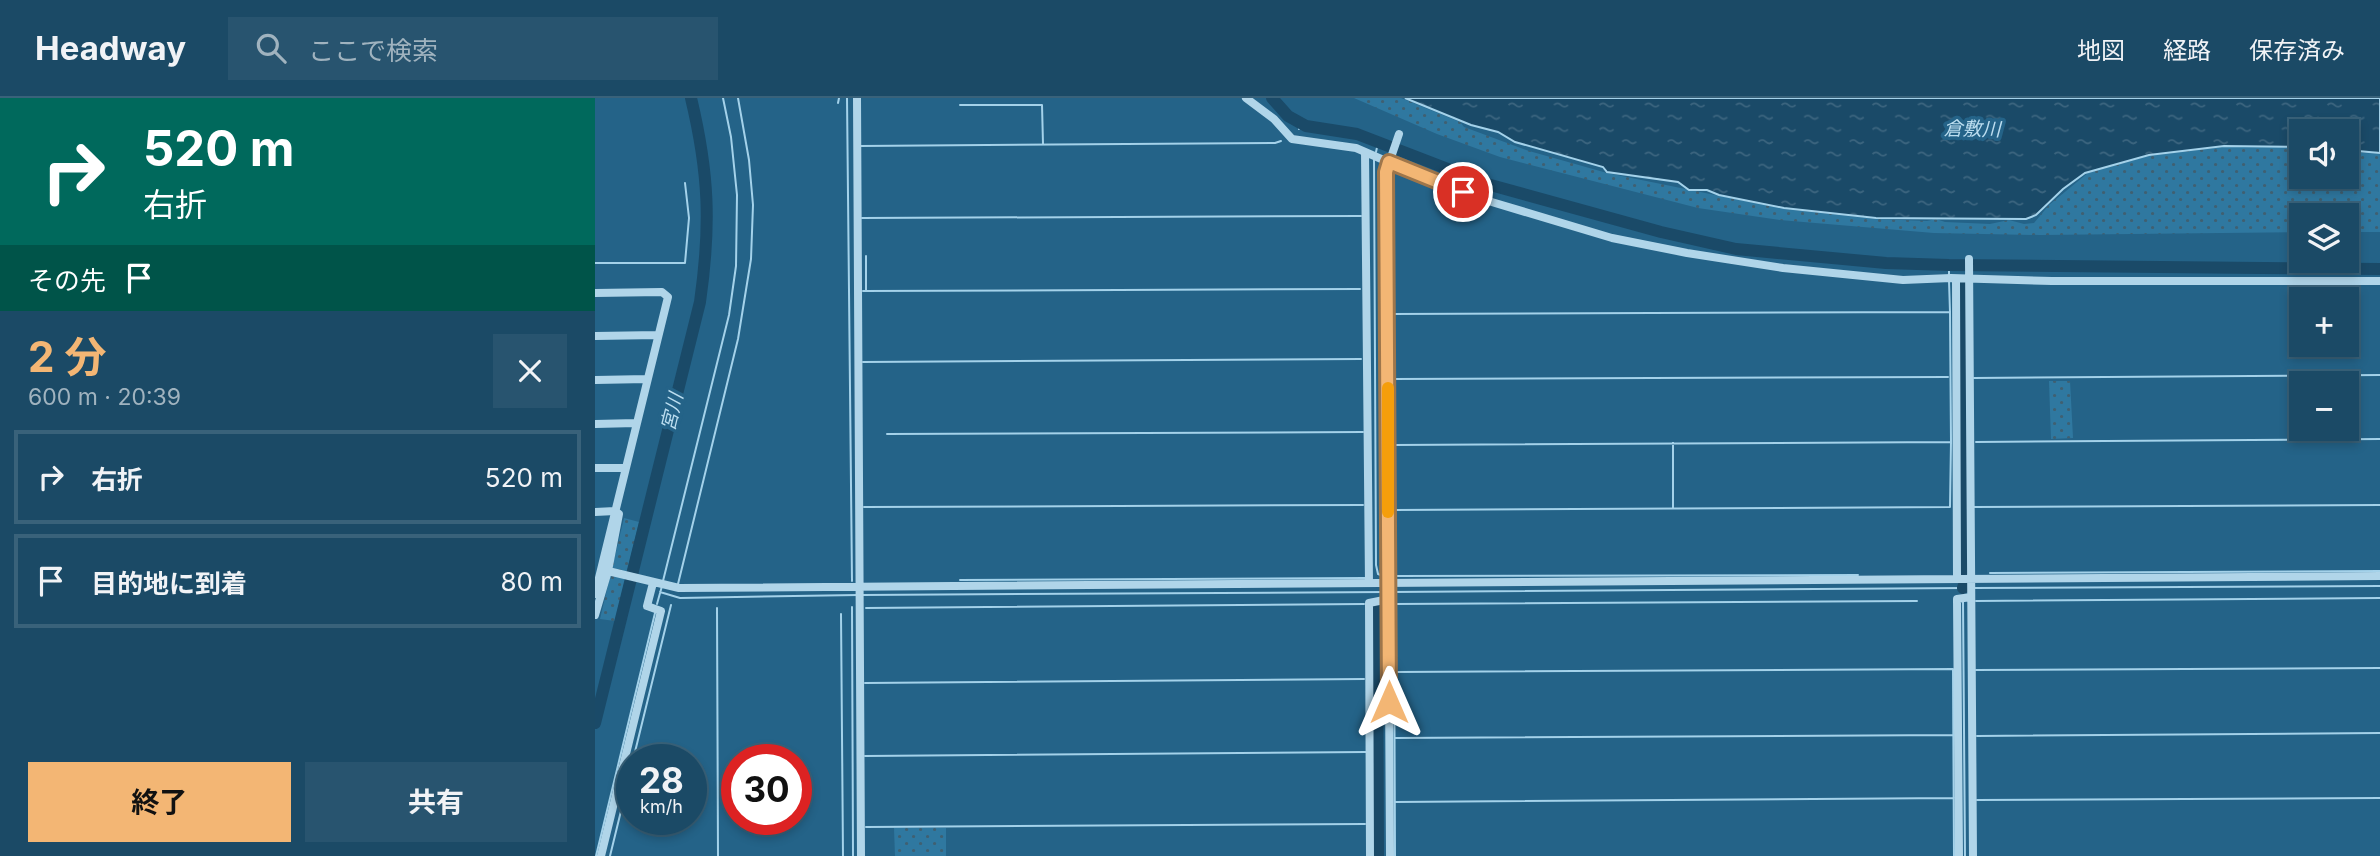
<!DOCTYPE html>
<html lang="ja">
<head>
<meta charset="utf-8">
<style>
	:root { --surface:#1b4a66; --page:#28546f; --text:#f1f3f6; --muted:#a0b3bf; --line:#39627a; --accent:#f3b674 }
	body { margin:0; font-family:Inter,"Noto Sans JP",sans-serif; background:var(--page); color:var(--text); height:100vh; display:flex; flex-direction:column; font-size:26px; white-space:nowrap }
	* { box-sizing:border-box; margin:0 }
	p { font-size:23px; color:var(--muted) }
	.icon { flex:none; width:38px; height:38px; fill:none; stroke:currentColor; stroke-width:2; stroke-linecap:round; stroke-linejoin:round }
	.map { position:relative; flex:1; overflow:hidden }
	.drawer { display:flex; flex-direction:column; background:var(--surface); width:595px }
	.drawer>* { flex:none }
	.banner { background:#00695c; color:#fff; overflow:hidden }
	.fabs { position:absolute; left:1694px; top:21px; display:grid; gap:14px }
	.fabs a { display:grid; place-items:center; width:70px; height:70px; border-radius:0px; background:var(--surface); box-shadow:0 4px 10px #0003,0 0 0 2px var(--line); font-size:35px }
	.speed { position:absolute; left:21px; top:646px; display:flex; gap:14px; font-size:35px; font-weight:700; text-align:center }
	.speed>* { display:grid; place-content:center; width:91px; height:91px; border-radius:50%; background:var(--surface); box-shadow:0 4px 10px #0003,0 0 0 2px var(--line); line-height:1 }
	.speed small { font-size:18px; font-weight:400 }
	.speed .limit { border:10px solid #d22; background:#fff; color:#111 }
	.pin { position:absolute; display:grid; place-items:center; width:60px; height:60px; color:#fff; margin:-30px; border:4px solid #fff; border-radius:50%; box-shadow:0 2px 7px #0007 }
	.me { position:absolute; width:77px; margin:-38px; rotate:0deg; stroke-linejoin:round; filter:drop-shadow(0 0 5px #0008) }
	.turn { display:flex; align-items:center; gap:24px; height:147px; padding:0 28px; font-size:32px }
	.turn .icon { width:91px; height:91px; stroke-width:2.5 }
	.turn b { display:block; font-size:49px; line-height:60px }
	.then { display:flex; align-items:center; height:66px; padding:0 28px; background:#0003; gap:14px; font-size:26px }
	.round { display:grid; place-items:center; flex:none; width:74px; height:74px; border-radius:0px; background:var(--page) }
	.overview { display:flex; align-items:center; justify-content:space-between; height:119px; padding:0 28px }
	h1 { font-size:42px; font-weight:700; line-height:52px; color:var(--accent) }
	.primary-button { display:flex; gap:14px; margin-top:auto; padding:14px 28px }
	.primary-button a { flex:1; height:80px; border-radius:0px; background:var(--accent); color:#111; font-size:28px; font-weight:700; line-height:80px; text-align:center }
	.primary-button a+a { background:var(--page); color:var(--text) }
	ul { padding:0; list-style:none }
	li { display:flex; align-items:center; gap:21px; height:94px; margin:0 14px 10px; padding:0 14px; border:4px solid var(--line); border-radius:0px }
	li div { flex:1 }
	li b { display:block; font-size:26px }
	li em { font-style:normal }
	header { display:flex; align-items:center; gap:42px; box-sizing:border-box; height:98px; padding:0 35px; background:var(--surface); border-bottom:2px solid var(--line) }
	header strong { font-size:33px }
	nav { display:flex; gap:38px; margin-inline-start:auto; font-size:24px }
	.search { width:490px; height:63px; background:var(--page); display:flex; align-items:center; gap:18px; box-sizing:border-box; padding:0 24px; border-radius:0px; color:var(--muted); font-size:26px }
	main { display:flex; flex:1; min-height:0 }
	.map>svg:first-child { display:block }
</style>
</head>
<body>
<header>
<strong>Headway</strong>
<div class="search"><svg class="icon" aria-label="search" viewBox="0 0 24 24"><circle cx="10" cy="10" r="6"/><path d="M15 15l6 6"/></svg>ここで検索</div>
<nav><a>地図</a><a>経路</a><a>保存済み</a></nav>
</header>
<main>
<section class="drawer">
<div class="banner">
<div class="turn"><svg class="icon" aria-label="right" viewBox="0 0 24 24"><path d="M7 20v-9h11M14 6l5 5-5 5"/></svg><div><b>520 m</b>右折</div></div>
<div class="then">その先<svg class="icon" aria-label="arrive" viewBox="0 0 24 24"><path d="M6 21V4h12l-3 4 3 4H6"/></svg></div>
</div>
<div class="overview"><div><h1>2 分</h1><p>600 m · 20:39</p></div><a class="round"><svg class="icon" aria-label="close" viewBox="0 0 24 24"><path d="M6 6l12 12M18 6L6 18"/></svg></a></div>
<ul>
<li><svg class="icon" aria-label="right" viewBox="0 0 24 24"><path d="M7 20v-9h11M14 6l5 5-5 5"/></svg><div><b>右折</b></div><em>520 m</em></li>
<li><svg class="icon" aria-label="arrive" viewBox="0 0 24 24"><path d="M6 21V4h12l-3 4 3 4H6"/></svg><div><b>目的地に到着</b></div><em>80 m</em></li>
</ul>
<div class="primary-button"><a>終了</a><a>共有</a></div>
</section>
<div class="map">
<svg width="1785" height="758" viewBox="0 0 1785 758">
	<defs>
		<pattern id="grass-dots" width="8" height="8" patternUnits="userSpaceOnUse" patternTransform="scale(1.75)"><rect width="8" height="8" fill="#2f78a0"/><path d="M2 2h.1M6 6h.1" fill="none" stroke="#3f6072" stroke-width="1.8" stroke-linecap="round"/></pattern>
		<pattern id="water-ripples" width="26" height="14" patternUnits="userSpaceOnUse" patternTransform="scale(1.75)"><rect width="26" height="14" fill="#1a4a68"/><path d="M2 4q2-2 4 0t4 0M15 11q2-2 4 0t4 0" fill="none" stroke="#3c657f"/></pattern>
	</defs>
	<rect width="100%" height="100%" fill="#246388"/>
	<path fill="url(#grass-dots)" d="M759,0h47l59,24 4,5 65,24 78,22 177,36 91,10 52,2 9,-2 9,3 45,2 19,-4 15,4 10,-1 15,-18 39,-32 61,-17 74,-9 46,-1 32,2v29h46v-25l33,2v78h-33v-17h-46v17l-261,3 -106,-2 -154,-13 -82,-12 -198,-51 -63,-23z
		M1454,283h21l3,57 -22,1z
		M29,420l15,4 -24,99 -15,-2z
		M299,730h52v28h-51z"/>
	<path fill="url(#water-ripples)" stroke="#a4d2ea" stroke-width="2" d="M810,0h975v55l-33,-3v-19h-46v16l-77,-1 -75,9 -64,18 -22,16 -27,26 -10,4 -150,-1 -92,-10 -65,-13 -12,-5h-18l-11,-8 -71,-10 -4,-5 -88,-25 -17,-10 -27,-7z"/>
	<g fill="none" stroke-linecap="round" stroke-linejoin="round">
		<path stroke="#a4d2ea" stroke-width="2" d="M252,0l5,483
			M243,5l1,-5
			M365,7h82l1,39
			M704,31l4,-5
			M265,48l415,-3 6,-2
			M781,54l2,-9
			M779,62l2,405 2,9 5,2
			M267,120l499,-2
			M271,158v34
			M0,165h90l4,-45 -4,-35
			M1354,167v10
			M268,193l497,-2
			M268,264l498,-3
			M1379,280l406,-3
			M798,281l555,-2
			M292,336l476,-2
			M1368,343l2,1
			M1381,344l404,-3
			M1078,345v64
			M799,347l557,-3 -1,-130
			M269,409l499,-2
			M1368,409h3
			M1379,409l406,-2
			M800,412l555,-3 1,-65
			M1369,474h3
			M1395,475l390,-2
			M800,478l463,-1
			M799,480l-3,-264 559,-2 -1,-31
			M365,482l405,-2
			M68,483l66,-266 7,-49 1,-71 -6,-58 -8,-39
			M83,486l60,-245 13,-80 2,-54 -4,-45 -11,-62
			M1378,490l407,-2
			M65,494l20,6 178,-3
			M797,494l575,-4
			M268,497l523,-3
			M1381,503l404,-3
			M1368,504l2,254
			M799,505l1,253
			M62,506l5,-18
			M799,506l523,-3
			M257,509l1,249
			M122,510l1,248
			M271,510l498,-4
			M246,516l2,242
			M1381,572l404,-2
			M800,574l558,-3 1,187
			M780,581h2
			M270,585l499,-4
			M1382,638l403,-3
			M800,640l558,-3
			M779,654l3,-1
			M270,658l501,-4
			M38,662l38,-155
			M1382,702l403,-2
			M800,704l559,-4
			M781,725h2
			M271,729l499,-3
			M1,758l59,-243
			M15,758l22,-90"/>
		<path stroke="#1a4a68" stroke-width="12" d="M677,0l16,18 18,10 51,8 130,50 174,48 75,17 150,14 63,2 431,4
			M1366,185l3,292
			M1368,490l1,-3
			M782,507l1,251
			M0,625l105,-421c11,-77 9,-129 -9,-204"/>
		<path stroke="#b0d5e9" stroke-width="8" d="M262,0l4,758
			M651,0l28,21 18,20 64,9 85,37 44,15 127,38 75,15 96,15 120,12 48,-2 101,3h328
			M770,54l4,431
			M1374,161l4,597
			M1361,182l1,298
			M0,195l67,-1 6,5 -73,297
			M0,238l63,-1
			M0,282l52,-1
			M0,326l41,-1
			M0,370h30
			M0,414l20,-1 4,3 -11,57 -13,44
			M13,473l71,17 1701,-12
			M6,758l60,-245 -14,-5 6,-23
			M775,758l-1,-253 20,-4
			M795,758l-4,-684 13,-38
			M1364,758l-2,-257 14,-2"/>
	</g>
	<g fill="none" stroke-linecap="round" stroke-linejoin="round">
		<defs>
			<path id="route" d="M794,604l-3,-530 3,-10 74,30"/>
		</defs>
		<use href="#route" stroke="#9e764b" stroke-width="18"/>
		<use href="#route" stroke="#f3b674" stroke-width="12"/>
		<path stroke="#f59e0b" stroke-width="12" d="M793,290v124"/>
	</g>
	<g text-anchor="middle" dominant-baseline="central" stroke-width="7" stroke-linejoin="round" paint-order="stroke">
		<g font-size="19" font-style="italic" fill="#bcdef0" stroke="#246388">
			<text transform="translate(1377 31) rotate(1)">倉敷川</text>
			<text transform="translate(77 314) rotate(-76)">宮川</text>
		</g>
	</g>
</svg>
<div class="fabs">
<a><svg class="icon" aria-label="sound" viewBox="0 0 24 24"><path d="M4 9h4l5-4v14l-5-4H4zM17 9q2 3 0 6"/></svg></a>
<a><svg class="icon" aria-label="layers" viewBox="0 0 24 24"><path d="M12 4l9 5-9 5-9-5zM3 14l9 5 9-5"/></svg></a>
<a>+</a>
<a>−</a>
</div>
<div class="speed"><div>28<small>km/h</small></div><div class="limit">30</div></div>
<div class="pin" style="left:868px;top:94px;background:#d93025"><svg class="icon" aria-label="arrive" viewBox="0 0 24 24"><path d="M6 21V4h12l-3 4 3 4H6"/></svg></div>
<svg class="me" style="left:794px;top:604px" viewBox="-20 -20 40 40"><path d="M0-17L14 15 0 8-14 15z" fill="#f3b674" stroke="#fff" stroke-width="4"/></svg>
</div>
</main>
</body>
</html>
